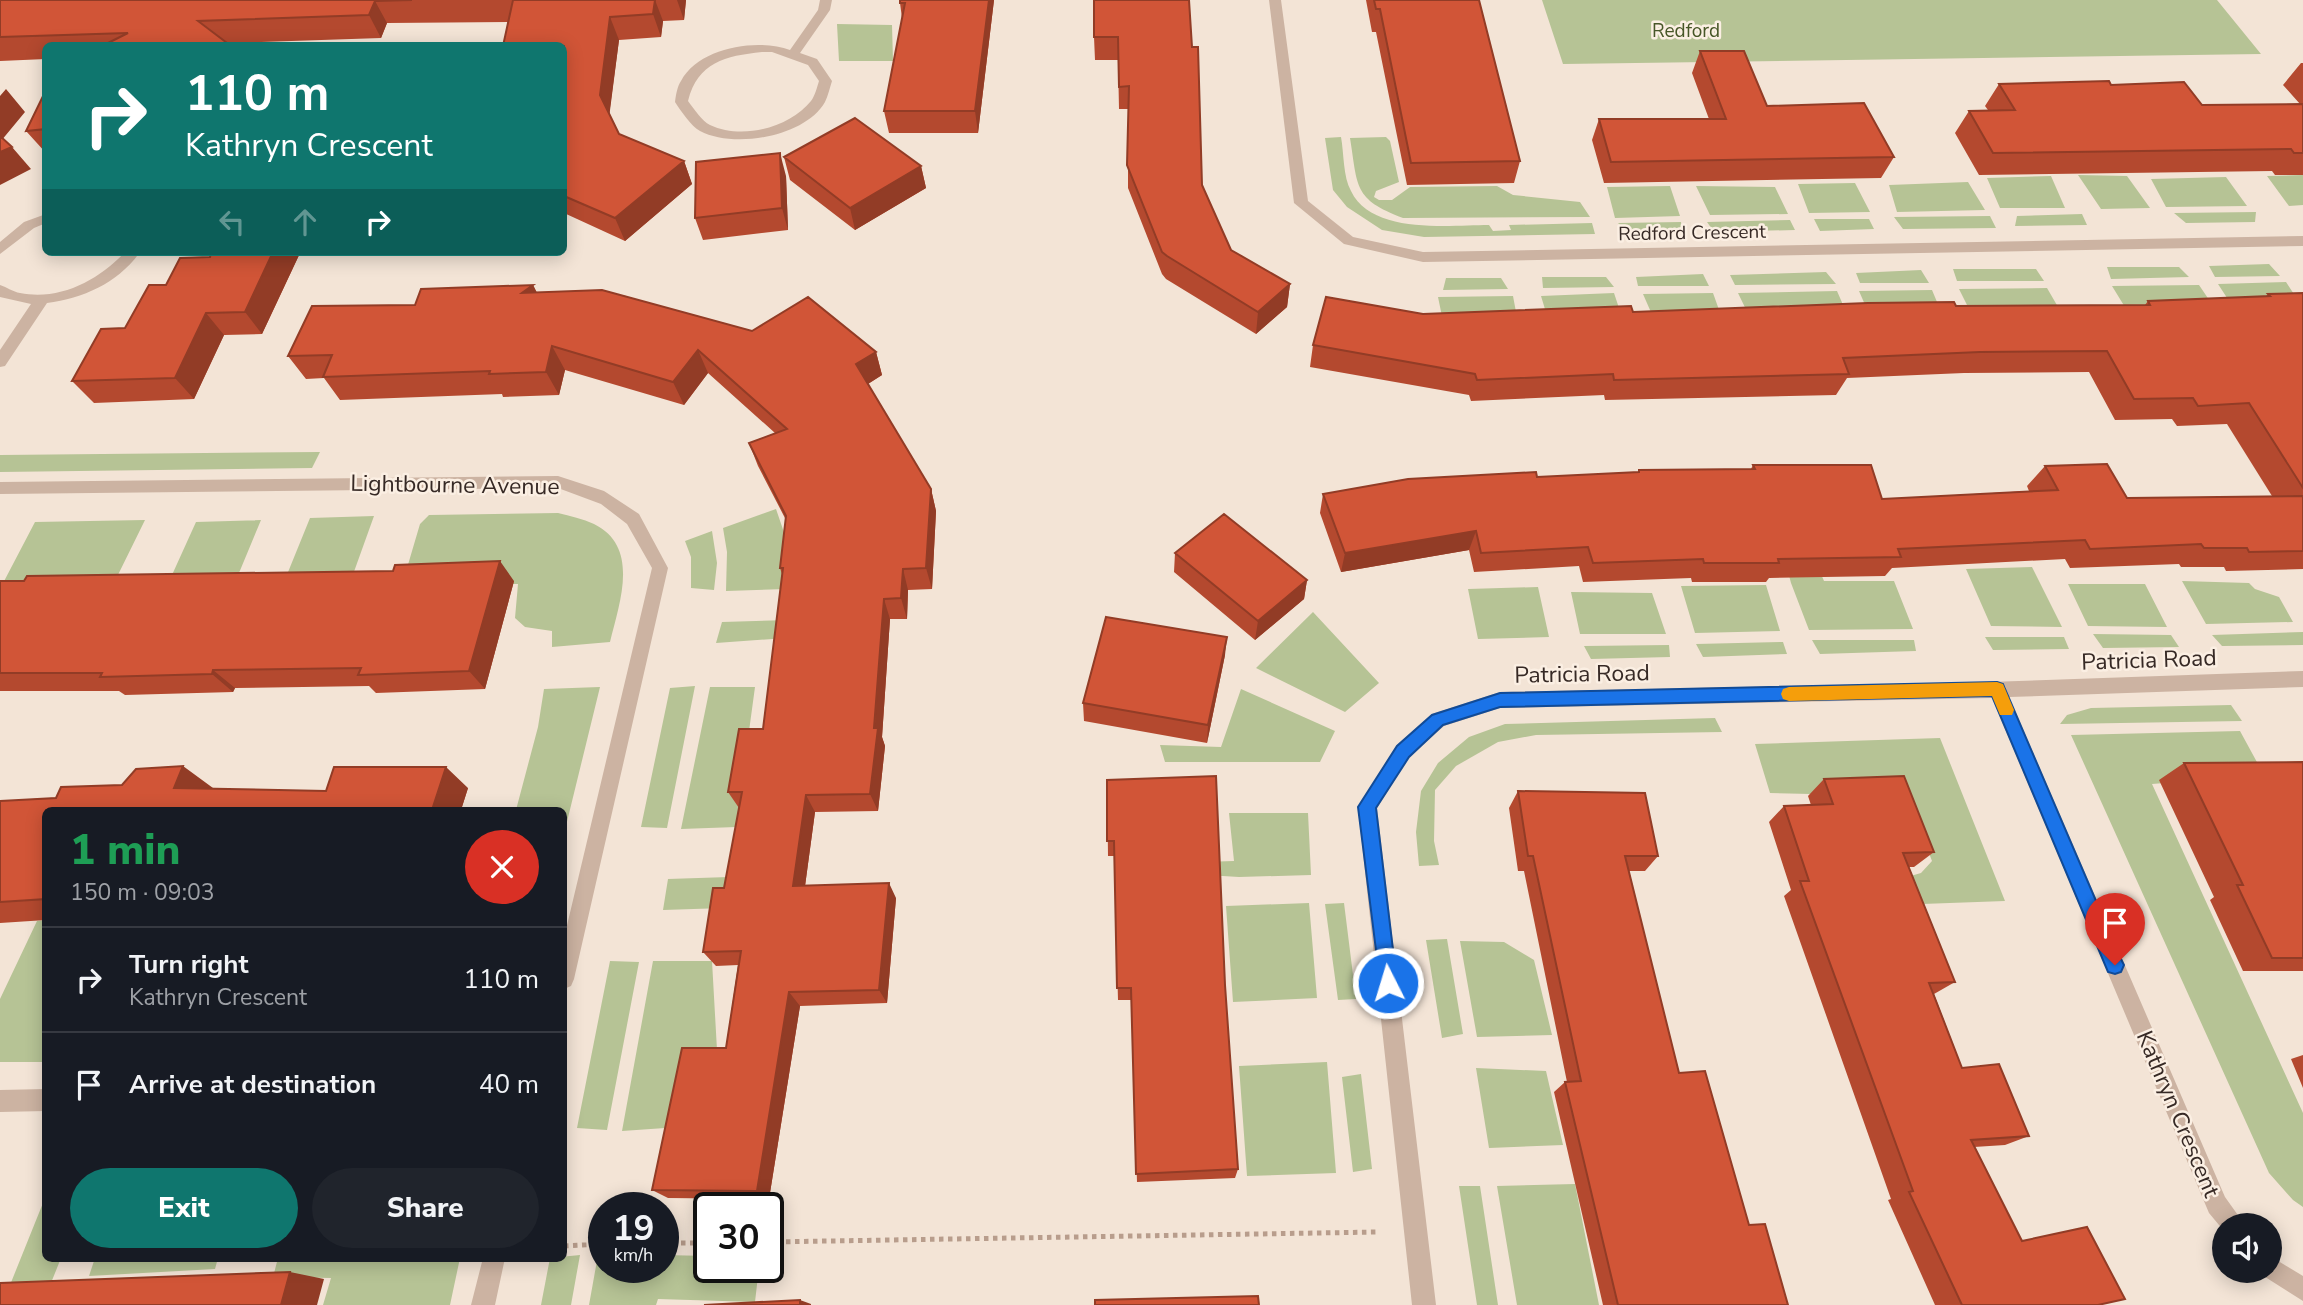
<!DOCTYPE html>
<html lang="en">
<head>
<meta charset="utf-8">
<style>
	:root { --surface:#171b24; --page:#20242c; --text:#f1f3f6; --muted:#9ea1a6; --line:#363941; --accent:#0f766e }
	body { margin:0; font-family:"Nunito Sans",sans-serif; background:var(--page); color:var(--text); height:100vh; display:flex; flex-direction:column; font-size:26px; white-space:nowrap }
	* { box-sizing:border-box; margin:0 }
	p { font-size:23px; color:var(--muted) }
	.icon { flex:none; width:38px; height:38px; fill:none; stroke:currentColor; stroke-width:2; stroke-linecap:round; stroke-linejoin:round }
	.map { position:relative; flex:1; overflow:hidden }
	.drawer { position:absolute; left:42px; top:807px; width:525px; height:455px; display:flex; flex-direction:column; background:var(--surface); border-radius:10px; box-shadow:0 4px 18px #0003 }
	.drawer>* { flex:none }
	.guide { position:absolute; left:42px; top:42px; width:525px; height:214px; border-radius:10px; box-shadow:0 4px 18px #0003; background:#0f766e; color:#fff; overflow:hidden }
	.buttons { position:absolute; left:2212px; top:1213px; display:grid; gap:14px }
	.buttons a { display:grid; place-items:center; width:70px; height:70px; border-radius:50%; background:var(--surface); box-shadow:0 4px 18px #0003; font-size:35px }
	.speed { position:absolute; left:588px; top:1192px; display:flex; gap:14px; font-size:35px; font-weight:700; text-align:center }
	.speed>* { display:grid; place-content:center; width:91px; height:91px; border-radius:50%; background:var(--surface); box-shadow:0 4px 18px #0003; line-height:1 }
	.speed small { font-size:18px; font-weight:400 }
	.speed .limit { border:4px solid #111; border-radius:10px; background:#fff; color:#111 }
	.pin { position:absolute; display:grid; place-items:center; width:60px; height:60px; color:#fff; margin:-72px -30px; border-radius:50% 50% 50% 0; rotate:-45deg; box-shadow:0 0 7px #0007 }
	.pin .icon { rotate:45deg }
	.me { position:absolute; width:77px; margin:-38px; rotate:355deg; stroke-linejoin:round; filter:drop-shadow(0 0 5px #0008) }
	.turn { display:flex; align-items:center; gap:24px; height:147px; padding:0 28px; font-size:32px }
	.turn .icon { width:91px; height:91px; stroke-width:2.5 }
	.turn b { display:block; font-size:49px; line-height:60px }
	.lanes { display:flex; align-items:center; height:66px; padding:0 28px; background:#0003; justify-content:center; gap:35px; direction:ltr }
	.lanes .off { opacity:.35 }
	.round { display:grid; place-items:center; flex:none; width:74px; height:74px; border-radius:37px; background:var(--page) }
	.head { display:flex; align-items:center; justify-content:space-between; height:119px; padding:0 28px }
	h1 { font-size:42px; font-weight:800; line-height:52px; color:#1e9e55 }
	.primary-button { display:flex; gap:14px; margin-top:auto; padding:14px 28px }
	.primary-button a { flex:1; height:80px; border-radius:42px; background:var(--accent); color:#fff; font-size:28px; font-weight:800; line-height:80px; text-align:center }
	.primary-button a+a { background:var(--page); color:var(--text) }
	ul { padding:0; list-style:none }
	li { display:flex; align-items:center; gap:21px; height:105px; padding:0 28px; border-top:2px solid var(--line) }
	li div { flex:1 }
	li b { display:block; font-size:26px }
	li em { font-style:normal }
	.map>svg:first-child { display:block }
</style>
</head>
<body>
<div class="map">
<svg width="2303" height="1305" viewBox="0 0 2303 1305">
	<rect width="100%" height="100%" fill="#f3e4d6"/>
	<path fill="#b6c395" d="M1542,0h675l44,54 -698,10z
		M837,24l55,1 1,36h-54z
		M1341,137c3,16 2,40 10,54 21,44 98,34 138,34l4,6 18,-1 -2,-5 83,-2 3,11 -171,3 -42,-7 -35,-23 -14,-17 -8,-52z
		M1386,137l4,4 9,41 -23,9 -2,6 5,3h13l18,-13 87,-1 16,9 67,7 10,15 -187,1c-50,-19 -45,-31 -53,-80z
		M2078,175l49,1 23,32 -49,1z
		M2303,175v30l-14,1 -22,-30z
		M2051,176l14,32h-65l-13,-30z
		M2226,177l21,29 -81,1 -15,-28z
		M1968,182l17,28 -88,2 -8,-27z
		M1855,183l15,29 -61,1 -11,-29z
		M1670,186l10,30 -65,2 -8,-31z
		M1696,186l79,1 13,27 -78,1z
		M2256,212l-1,10 -69,1 -12,-10z
		M2082,214l5,11 -72,1 2,-10z
		M1990,216l6,12 -93,1 -9,-12z
		M1814,219h55l5,10 -54,2z
		M1790,220l5,10 -81,2 -7,-10z
		M1681,222l1,11 -53,1 -11,-11z
		M2269,264l11,12 -65,1 -6,-11z
		M2107,267h72l10,10 -78,2z
		M1953,269h83l8,12h-87z
		M1921,270l8,13h-69l-4,-10z
		M1826,272l10,12 -101,1 -5,-10z
		M1703,274l6,12h-71l-2,-9z
		M1542,277h64l8,10 -71,1z
		M1446,278h55l7,11 -65,1z
		M2286,282l17,26 -24,70 -61,-94z
		M2199,285l21,31 -89,1 -19,-31z
		M2047,288l18,31 -90,2 -16,-32z
		M1932,290l13,31 -72,2 -14,-32z
		M1837,291l10,23 -93,12 -16,-33z
		M1614,293l11,33 -74,3 -10,-33z
		M1713,293l10,28 -66,5 -14,-32z
		M1513,296l6,32 -74,3 -7,-34z
		M320,452l-8,16 -312,4v-17z
		M776,509l14,41 -4,39 -60,2 1,-39 -4,-24z
		M558,513c12,3 25,6 36,11 47,23 25,80 16,118l-58,5v-16l-27,-4 -10,-9 3,-34 -116,1 18,-61 9,-9z
		M374,516l-23,64 -67,2 26,-64z
		M145,520l-32,65 -112,2 34,-65z
		M261,520l-27,65 -67,1 29,-64z
		M1776,526l26,3 22,52h70l19,48 -104,1 -18,-47z
		M712,531l5,32 -3,27 -23,-2v-31l-6,-16z
		M2032,567l30,60 -71,-1 -25,-57z
		M2182,581l67,2 6,6 24,8 14,25 -87,2z
		M2068,584h77l22,43 -79,-1z
		M1766,585l14,46 -85,2 -14,-47z
		M1538,587l11,50 -71,2 -10,-50z
		M1571,592l81,1 14,41h-86z
		M1313,612l66,71 -34,29 -89,-44z
		M828,619v16l-112,8 6,-21z
		M2303,632v13l-81,1 -10,-11z
		M2093,634l78,1 8,12 -76,1z
		M1985,637h79l5,12 -76,1z
		M1812,640h102l2,11 -96,3z
		M1783,642l4,12 -84,3 -7,-13z
		M1669,645l1,12 -79,2 -7,-13z
		M695,686l-28,142 -26,-1 29,-139z
		M600,687l-36,147v-24h-48l22,-83 6,-38z
		M710,687h45l-19,140 -55,2z
		M1241,689l94,42 -15,31h-155l-5,-17 61,2z
		M2231,705l11,16 -182,3 7,-9 24,-7z
		M1715,718l7,14 -186,3 -38,7 -42,24 -21,24 -1,51 5,24 -20,1 -3,-34 5,-41 17,-28 31,-26 36,-13z
		M2240,731l24,44 -112,9 151,329v94l-10,-7 -24,-27 -198,-438z
		M1940,738l65,163 -83,3 -15,-27 14,-4 11,-12 -14,-37 -19,-28 -129,-3 -15,-49z
		M1229,813h79l3,62 -72,2 -65,-4 -2,-10 62,-2z
		M729,877l-5,31 -61,2 5,-31z
		M1309,903l8,95 -84,4 -7,-96z
		M1344,903l12,96 -18,1 -13,-96z
		M45,920v142h-45v-63l37,-78z
		M1447,939l16,95 -21,4 -16,-98z
		M1460,941l44,1 30,18 18,75 -75,2z
		M610,961l29,1 -32,168 -30,-2z
		M653,961h59l5,89 -52,78 -43,3z
		M1327,1062l9,111 -89,3 -8,-110z
		M1476,1068l70,3 17,74 -74,3z
		M1361,1074l11,95 -19,3 -11,-95z
		M1575,1184l24,121h-82l-20,-119z
		M1459,1186h21l18,119h-21z
		M45,1198l1,60h15l-10,25 -41,2z
		M580,1255l-9,50h-30l9,-47z
		M598,1255h6v12h59v-12l46,1v11h50l-4,35 -97,-3 -2,6h-67z
		M95,1258h123l-3,11 -126,7z
		M278,1258h182l-10,47h-127l8,-27 -58,-1z"/>
	<g fill="none" stroke-linecap="round" stroke-linejoin="round">
		<path stroke="#b89d8c" stroke-width="5" stroke-dasharray="4.5 4.5" stroke-linecap="butt" d="M768,1242l610,-10
			M663,1243h46
			M564,1246l40,-2"/>
		<path fill="#ccb3a2" fill-rule="evenodd" d="M820,0h12l-2,10 -30,43 17,6 15,22c-2,6 -4,15 -7,21 -20,35 -91,47 -125,29 -9,-5 -19,-20 -25,-29 1,-7 2,-15 6,-21 18,-34 77,-43 109,-31l28,-40zM762,52h10l36,13 11,16c-2,6 -4,15 -8,20 -22,27 -69,39 -101,24 -8,-4 -16,-16 -22,-24 10,-39 37,-45 74,-49z
			M1269,0h12l27,201 45,36 70,15 880,-16v10l-880,16 -79,-18 -50,-41z
			M46,214v9l-12,5 -34,26v-12l24,-20z
			M125,252h15c-22,31 -56,46 -93,51l-42,63 -5,1v-17l31,-46 -31,-7v-12c7,2 13,7 20,8 40,8 79,-13 105,-41z
			M558,476l46,15 35,23 29,54 -94,411 -3,7 -7,3v-51l88,-370 -25,-44 -26,-20 -43,-16 -558,6v-12z
			M2303,671v16l-294,10 216,500 20,28h-21v6l-15,-18 -217,-515 -492,10 -56,18 -35,31 -32,51 59,497h-24l-54,-498 39,-62 35,-31 68,-22 488,-10z
			M46,1089v22l-46,1v-22z
			M2270,1256l33,20v25l-41,-26 -2,-5h10z
			M483,1258h22l-10,47h-24z"/>
	</g>
	<path fill="#b4492f" d="M0,0h686l-2,20 -21,1 -2,16 -42,3 -10,75 10,19 65,27 8,23 -67,57 -61,-28v-167l-56,-24 -121,1 -6,15 -152,5 2,3h-185v13l-46,2z
		M994,0l-16,133h-89l-5,-22 18,-93 -2,-15z
		M1189,0l13,185 29,65 59,34 -3,23 -31,27 -90,-55 -4,-5 -34,-86v-79h-9l-1,-49h-23l-1,-23z
		M1366,0h113l41,161 -6,22 -107,2 -31,-153h-4z
		M1700,51l67,55 127,51 -13,21 -277,5 -12,-43 7,-21h110l-17,-46z
		M2301,63h2v112h-28l-3,-4 -293,4 -24,-42 14,-22 19,-1 -3,-4 14,-22 112,1 91,20 98,-1 -17,-19z
		M46,90v63l-20,-22z
		M784,157l137,9 5,22 -71,42 -65,-50z
		M786,176l2,54 -85,10 -8,-22z
		M211,252h94l-5,1 -38,81 -38,1 -30,64 -100,4 -22,-22 53,-53 41,-43 44,-28z
		M533,285l4,8 215,38 124,21 6,23 -14,9 63,105 5,22 -4,78 -24,1 -1,29h-17l-8,118 3,9 -7,65 -63,1 -10,74 91,12 -9,105 -87,3 -31,193 -101,-1 -16,-8 74,-142 12,-83 -22,1 -13,-14 21,-64 15,-80 -11,-16 35,-63 19,-155 -2,-6 6,-48 -28,-54 -9,-23 26,-10 -67,-60 -24,32 -119,-35 -6,25 -56,2 -1,-3 -162,6 -16,-22 -18,1 -18,-23 127,-51z
		M2303,293v276l-77,2 -2,-4h-43l-2,-3 -109,4 -5,-9 -173,9 -7,8 -116,2 -3,4h-74l-1,-4 -108,4 -4,-16 -105,6 -5,-22 -128,22 -21,-59 3,-19 214,-17 100,-4 2,-3 112,-1 2,-4 129,34 147,-8 -2,-5 18,-20 82,32 145,-2 -45,-72 -50,2 -5,-7 -57,1 -26,-48 -125,1 -117,5 -11,17 -231,5 -1,-5 -133,6 -2,-6 -159,-28 3,-22 110,-31 722,-9 3,-4 118,-5 2,-2z
		M1175,553l132,27 -3,19 -49,41 -81,-68z
		M0,581h514l-29,108 -109,4 -7,-7 -134,2 -2,4 -108,3 -6,-4h-119z
		M1225,655l-18,88 -123,-22 -1,-18z
		M2303,762v209h-60l-33,-71 4,-3 -55,-117 25,-17z
		M1824,779l110,73 -20,15h-5l46,115 -21,12 28,74 67,68 -24,9 -31,2 48,94 76,64h-163l-47,-105 3,-1 -107,-303 7,-6 -22,-68 15,-16 27,-1 -3,-9z
		M1107,780l118,205 13,184 -3,9 -98,4 -6,-182h-13l-4,-144h-6z
		M213,788l-1,1 114,2 142,-3 -7,22h-415v110l-46,3v-122z
		M1518,791l140,65 -13,15h-16l50,202 70,152 39,80h-185l-49,-213 11,-10h2l-43,-211h-6l-9,-63z
		M2303,1055v33l-12,-29z"/>
	<path fill="#923c26" d="M655,0l8,21 -2,16 -8,-23z
		M677,0h9l-2,20z
		M989,0h5l-16,133 -3,-22z
		M375,1l12,22 -6,15 -12,-23z
		M610,17l9,23 -10,78 -9,-23z
		M6,89l19,23 -24,29 -1,-1v-44z
		M12,147l19,22 -31,16v-33z
		M780,153l6,23 2,54 -6,-22z
		M684,161l8,23 -67,57 -10,-23z
		M921,166l5,22 -71,42 -5,-22z
		M273,252l27,1 -38,81 -17,-22z
		M1290,284l-3,23 -31,27 2,-22z
		M533,285l12,24 -23,-16z
		M206,313l18,22 -30,64 -19,-21z
		M552,346l13,24 -6,25 -13,-23z
		M698,350l10,23 -24,32 -11,-23z
		M876,352l6,23 -19,12 -7,-23z
		M931,489l5,22 -4,78 -6,-21z
		M1476,531l-7,19 -128,22 4,-19z
		M500,561l14,20 -29,108 -16,-18z
		M903,569l5,21 -1,29 -6,-21z
		M1307,580l-3,19 -49,41 3,-19z
		M884,599l6,20 -8,118 3,9 -7,65 -8,-17z
		M1227,637l-2,18 -18,88 1,-18z
		M213,670l22,18 -2,4 -21,-18z
		M183,766l30,22 -8,21 -31,-21z
		M446,767l22,21 -7,22h-29z
		M806,795l9,17 -12,89 -10,-15z
		M889,883l7,15 -9,105 -8,-13z
		M789,992l11,14 -31,193 -12,-8z
		M290,1272l34,7 -7,26h-36z
		M800,1300l11,4v1h-11z"/>
	<path fill="#d15537" stroke="#923c26" stroke-width="2" d="M0,0h412l-37,1 -6,14 -171,6 33,25h-129l26,-13 -128,4z
		M513,0h142l-2,14 -43,3 -10,78 19,39 65,27 -69,57 -51,-22v-150h-61z
		M900,0h89l-14,111h-91l21,-108h-5z
		M1094,0h95l3,47h6l4,138 29,65 59,34 -32,28 -91,-56 -5,-4 -35,-87 2,-79 -10,1 -1,-50h-24z
		M1374,0h105l41,161 -109,2 -31,-154h-4z
		M1700,51h44l23,55 97,-3 30,54 -283,5 -12,-43h127z
		M2109,81l2,4 73,-3 18,23 101,-1v49h-9l-3,-4 -298,4 -24,-42 46,-1 -16,-26z
		M46,90v39l-20,2z
		M855,118l66,48 -71,42 -66,-51z
		M0,136l12,11 -12,5z
		M780,153l2,55 -87,10 1,-56z
		M211,252h62l-28,60 -39,1 -31,65 -103,3 29,-52 24,-1 24,-43h17l14,-27 30,-1z
		M533,285l-11,8 80,-3 150,41 56,-34 68,55 -20,12 75,125 -5,79 -23,1 -2,29 -17,1 -10,129h4l-8,66 -64,1 -13,91 96,-3 -10,107 -90,2 -32,199 -105,-1 30,-142h44l15,-97 -38,1 10,-64h11l18,-96h-14l11,-63h24l20,-161h-3l6,-52 -37,-73 38,-14 -89,-79 -25,32 -121,-36 -6,26 -57,2 1,-3 -167,6 9,-22 -44,1 24,-50 103,-1 6,-16z
		M2303,293v195l-54,-85 -51,3 -5,-8 -59,1 -27,-48 -127,1 -137,6 6,16 -235,6 -1,-6 -136,6 -2,-6 -162,-29 13,-48 97,17 208,-8 2,6 235,-9 86,-1 2,4 194,-1 -2,-4 122,-5 -2,-2z
		M2107,464l20,34 176,-2v55l-54,1 -2,-4h-43l-3,-4 -111,5 -5,-9 -187,9 3,8 -123,2 1,4h-75l-1,-4 -110,4 -5,-16 -107,6 -5,-22 -131,22 -22,-59 85,-15 128,-7 1,5 102,-5v-2l116,-1 -2,-4h118l11,34 176,-9 -13,-24z
		M1224,514l83,66 -49,41 -83,-68z
		M500,561l-31,110 -111,4 3,-7 -148,2 -1,4 -112,3 2,-4h-102v-92h24l3,-5 366,-5 2,-6z
		M1106,617l121,20 -19,88 -125,-22z
		M2303,762v196h-31l-35,-73h6l-59,-122z
		M183,766l-9,22 152,3 8,-24h112l-14,43h-386v89l-46,3v-101l56,-3 5,-11 61,-2 14,-16z
		M1216,776l9,209 13,184 -102,5 -5,-186h-14l-3,-147h-7v-61z
		M1904,776l30,76 -31,1 52,129 -26,1 33,85 37,-4 30,72 -58,4 51,101 65,-14 38,72 -27,6h-136l-53,-113 4,-1 -113,-310h9l-25,-75 49,-2 -9,-25z
		M1518,791l127,2 13,63h-33l54,217 26,-2 44,154 16,-1 23,81h-170l-53,-223 16,-1 -48,-225h-5z
		M290,1272l-9,33h-281v-22z
		M1258,1296l1,9h-164v-5z
		M800,1300v5h-96z"/>
	<path fill="#1a73e8" stroke="#114b97" stroke-width="2" d="M1997,682l6,2 2,5 116,270 3,6 -3,7 -6,2 -7,-2 -116,-276 -492,11 -57,18 -34,32 -33,51 21,175 -3,7 -6,2 -7,-2 -23,-183 39,-61 35,-31 68,-22z"/>
	<path fill="#f59e0b" d="M1997,682l6,2 11,26 -2,5h-12l-8,-19 -203,5 -6,-2 -2,-5 2,-5 6,-2z"/>
	<g text-anchor="middle" dominant-baseline="central" stroke-width="5" stroke-linejoin="round" paint-order="stroke">
		<g font-size="19" fill="#475627" stroke="#fbefe3">
			<text x="1686" y="31">Redford</text>
		</g>
		<g font-size="19" fill="#362925" stroke="#fbefe3">
			<text transform="translate(1692 233) rotate(-1)">Redford Crescent</text>
		</g>
		<g font-size="23" fill="#362925" stroke="#fbefe3">
			<text transform="translate(455 485) rotate(1)">Lightbourne Avenue</text>
			<text transform="translate(2149 660) rotate(-2)">Patricia Road</text>
			<text transform="translate(1582 674) rotate(-1)">Patricia Road</text>
			<text transform="translate(2178 1114) rotate(67)">Kathryn Crescent</text>
		</g>
	</g>
</svg>
<div class="buttons">
<a><svg class="icon" aria-label="sound" viewBox="0 0 24 24"><path d="M4 9h4l5-4v14l-5-4H4zM17 9q2 3 0 6"/></svg></a>
</div>
<div class="speed"><div>19<small>km/h</small></div><div class="limit">30</div></div>
<div class="pin" style="left:2115px;top:965px;background:#d93025"><svg class="icon" aria-label="arrive" viewBox="0 0 24 24"><path d="M6 21V4h12l-3 4 3 4H6"/></svg></div>
<svg class="me" style="left:1388px;top:983px" viewBox="-20 -20 40 40"><circle r="17" fill="#1a73e8" stroke="#fff" stroke-width="3"/><path d="M0-11L8 9 0 5-8 9z" fill="#fff"/></svg>
<div class="guide">
<div class="turn"><svg class="icon" aria-label="right" viewBox="0 0 24 24"><path d="M7 20v-9h11M14 6l5 5-5 5"/></svg><div><b>110 m</b>Kathryn Crescent</div></div>
<div class="lanes"><svg class="icon off" aria-label="left" viewBox="0 0 24 24"><path d="M17 20v-9H6M10 6l-5 5 5 5"/></svg><svg class="icon off" aria-label="ahead" viewBox="0 0 24 24"><path d="M12 20V5M6 11l6-6 6 6"/></svg><svg class="icon" aria-label="right" viewBox="0 0 24 24"><path d="M7 20v-9h11M14 6l5 5-5 5"/></svg></div>
</div>
<section class="drawer">
<div class="head"><div><h1>1 min</h1><p>150 m · 09:03</p></div><a class="round" style="background:#d93025;color:#fff"><svg class="icon" aria-label="close" viewBox="0 0 24 24"><path d="M6 6l12 12M18 6L6 18"/></svg></a></div>
<ul>
<li><svg class="icon" aria-label="right" viewBox="0 0 24 24"><path d="M7 20v-9h11M14 6l5 5-5 5"/></svg><div><b>Turn right</b><p>Kathryn Crescent</p></div><em>110 m</em></li>
<li><svg class="icon" aria-label="arrive" viewBox="0 0 24 24"><path d="M6 21V4h12l-3 4 3 4H6"/></svg><div><b>Arrive at destination</b></div><em>40 m</em></li>
</ul>
<div class="primary-button"><a>Exit</a><a>Share</a></div>
</section>
</div>
</body>
</html>
